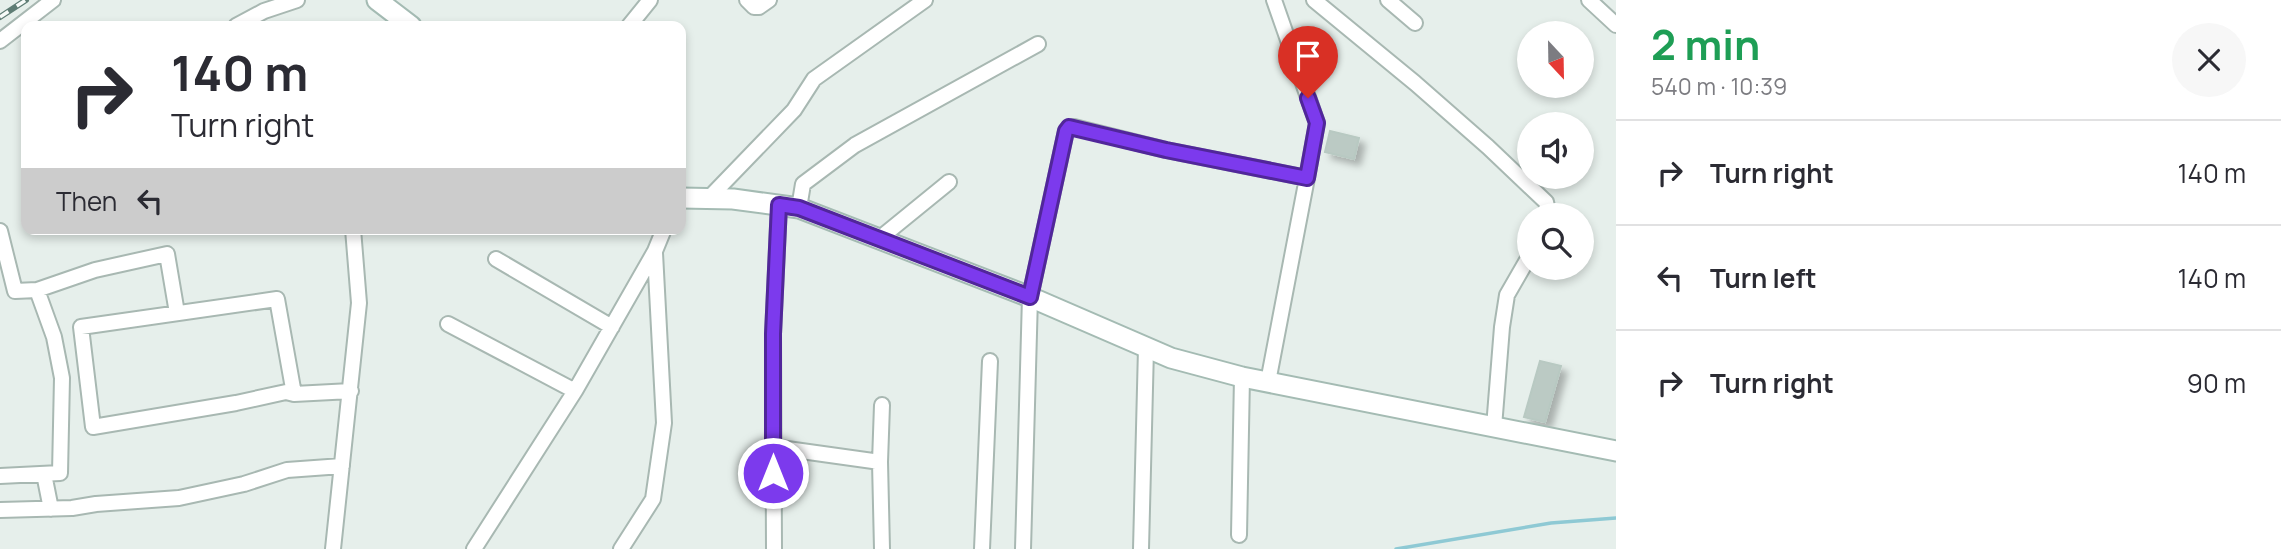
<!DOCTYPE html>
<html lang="en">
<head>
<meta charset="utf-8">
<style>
	:root { --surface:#fff; --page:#f7f7f7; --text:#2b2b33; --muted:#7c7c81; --line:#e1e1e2 }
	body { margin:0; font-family:Manrope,sans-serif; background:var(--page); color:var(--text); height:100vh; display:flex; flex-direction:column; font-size:26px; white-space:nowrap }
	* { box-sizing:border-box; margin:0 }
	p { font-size:23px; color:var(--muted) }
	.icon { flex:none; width:38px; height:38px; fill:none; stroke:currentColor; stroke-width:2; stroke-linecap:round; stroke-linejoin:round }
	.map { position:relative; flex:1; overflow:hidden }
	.details { display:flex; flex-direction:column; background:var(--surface); width:665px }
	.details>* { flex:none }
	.hud { position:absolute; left:21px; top:21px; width:665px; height:214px; border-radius:14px; box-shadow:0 4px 10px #0003; background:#fff; color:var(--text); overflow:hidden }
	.needle { width:46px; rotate:158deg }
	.tools { position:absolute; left:1517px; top:21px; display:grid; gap:14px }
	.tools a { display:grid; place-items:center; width:77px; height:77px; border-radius:50%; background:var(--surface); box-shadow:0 4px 10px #0003; font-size:35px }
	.pin { position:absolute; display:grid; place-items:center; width:60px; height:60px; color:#fff; margin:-72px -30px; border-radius:50% 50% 50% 0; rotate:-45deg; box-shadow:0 0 7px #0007 }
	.pin .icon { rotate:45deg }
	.me { position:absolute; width:77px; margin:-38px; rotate:0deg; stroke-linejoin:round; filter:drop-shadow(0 0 5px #0008) }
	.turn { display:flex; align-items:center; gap:24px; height:147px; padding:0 35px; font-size:32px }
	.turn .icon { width:91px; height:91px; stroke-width:2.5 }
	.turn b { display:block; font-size:49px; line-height:60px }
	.then { display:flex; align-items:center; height:66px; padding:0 35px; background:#0003; gap:14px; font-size:26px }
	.round { display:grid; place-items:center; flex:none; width:74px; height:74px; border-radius:37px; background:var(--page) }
	.summary { display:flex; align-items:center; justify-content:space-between; height:119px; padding:0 35px }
	h1 { font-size:42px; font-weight:700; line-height:52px; color:#1e9e55 }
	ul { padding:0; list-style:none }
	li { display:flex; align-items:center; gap:21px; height:105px; padding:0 35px; border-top:2px solid var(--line) }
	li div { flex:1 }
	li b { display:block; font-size:26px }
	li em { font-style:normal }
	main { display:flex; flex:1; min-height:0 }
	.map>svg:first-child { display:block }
</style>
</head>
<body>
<main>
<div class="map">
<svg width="1616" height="549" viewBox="0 0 1616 549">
	<defs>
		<filter id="shadow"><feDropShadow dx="6" dy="6" stdDeviation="3.5" flood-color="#0004"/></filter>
	</defs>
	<rect width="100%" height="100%" fill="#e6efeb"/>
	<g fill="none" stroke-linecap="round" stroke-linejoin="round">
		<path stroke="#8ec9d4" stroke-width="3.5" d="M1396,549l155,-26 65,-5"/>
	</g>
	<path fill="#bbcac4" stroke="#b8c9c2" stroke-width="2" filter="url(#shadow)" d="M1330,131l29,7 -5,21 -29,-7z
		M1540,361l21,5 -16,56 -21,-5z"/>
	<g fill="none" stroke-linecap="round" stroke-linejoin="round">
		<defs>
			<path id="street" d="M747,0l7,7h5l10,-7
				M1314,0l101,83 73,64 58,55 3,13
				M1388,0l27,23
				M1589,0l27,25
				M236,26l28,-15 33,-11
				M629,26l21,-26
				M0,41l53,-41
				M708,199l86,-89 20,-31 111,-79
				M799,208l4,-24 52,-39 183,-101
				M0,231l15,60 22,-1 17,47 8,41 -2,95 -60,3
				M879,239l70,-57
				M496,259l116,68
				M37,290l58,-20 72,-16 10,59
				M448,324l127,67
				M1268,382l39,-204
				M294,394l-17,-95 -196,28 12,100 143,-24 50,-11 8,2 57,-3
				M1494,427l8,-100 5,-32 23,-40
				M773,447l107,15
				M44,474l7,35
				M0,510l72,-2 24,-4 83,-6 65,-14 43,-14 55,-4
				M1239,535l3,-158
				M333,549l26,-246 -6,-74
				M474,549l101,-158 80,-140 9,-22
				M621,549l32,-50 11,-76 -9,-170
				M774,549l-1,-215 6,-129
				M882,549l-2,-87 2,-57
				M982,549l8,-188
				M1023,549l7,-252 36,-166 8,-4 92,23 141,28 10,-55 -43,-123
				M1141,549l5,-201"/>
			<path id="secondary" d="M377,0l34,26
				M681,198l52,1 66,9 231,89 141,61 71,19 374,74"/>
		</defs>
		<use href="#street" stroke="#a8b8b2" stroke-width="18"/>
		<use href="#secondary" stroke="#a4bbb3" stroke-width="23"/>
		<use href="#street" stroke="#fff" stroke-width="14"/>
		<use href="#secondary" stroke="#fff" stroke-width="19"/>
		<defs>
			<path id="rail" d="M0,17l26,-17"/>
		</defs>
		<use href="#rail" stroke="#5f7d75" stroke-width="6"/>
		<use href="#rail" stroke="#f7fbf9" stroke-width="3.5" stroke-dasharray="10" stroke-linecap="butt"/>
	</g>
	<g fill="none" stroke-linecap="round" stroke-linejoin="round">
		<defs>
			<path id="route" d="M773,473v-139l6,-129 20,3 231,89 36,-166 3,-4 97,23 141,28 10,-55 -9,-25"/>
		</defs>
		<use href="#route" stroke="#51269a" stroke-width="18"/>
		<use href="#route" stroke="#7c3aed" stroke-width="12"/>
	</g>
</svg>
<div class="tools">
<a><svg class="needle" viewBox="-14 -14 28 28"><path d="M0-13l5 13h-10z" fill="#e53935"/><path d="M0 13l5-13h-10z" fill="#7c7c81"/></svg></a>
<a><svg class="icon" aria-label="sound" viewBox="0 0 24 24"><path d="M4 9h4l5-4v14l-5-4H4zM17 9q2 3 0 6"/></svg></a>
<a><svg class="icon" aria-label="search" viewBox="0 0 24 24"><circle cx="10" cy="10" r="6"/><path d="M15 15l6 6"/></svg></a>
</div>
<div class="pin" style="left:1308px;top:98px;background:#d93025"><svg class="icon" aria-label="arrive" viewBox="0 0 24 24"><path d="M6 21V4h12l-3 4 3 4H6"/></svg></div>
<svg class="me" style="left:773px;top:473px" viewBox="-20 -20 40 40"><circle r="17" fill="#7c3aed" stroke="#fff" stroke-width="3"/><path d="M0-11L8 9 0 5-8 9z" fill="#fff"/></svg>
<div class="hud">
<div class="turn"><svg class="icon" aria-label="right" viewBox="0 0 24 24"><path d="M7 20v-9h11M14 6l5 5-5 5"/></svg><div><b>140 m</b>Turn right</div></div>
<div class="then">Then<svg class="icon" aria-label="left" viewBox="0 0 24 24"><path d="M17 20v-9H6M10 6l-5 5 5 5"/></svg></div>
</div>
</div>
<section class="details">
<div class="summary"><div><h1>2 min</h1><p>540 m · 10:39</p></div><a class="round"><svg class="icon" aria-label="close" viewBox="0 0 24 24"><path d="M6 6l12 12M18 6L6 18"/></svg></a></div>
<ul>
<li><svg class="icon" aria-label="right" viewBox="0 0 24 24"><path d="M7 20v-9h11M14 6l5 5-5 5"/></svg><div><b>Turn right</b></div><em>140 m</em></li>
<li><svg class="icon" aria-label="left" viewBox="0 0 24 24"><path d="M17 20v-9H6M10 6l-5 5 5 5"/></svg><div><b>Turn left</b></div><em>140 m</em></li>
<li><svg class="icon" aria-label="right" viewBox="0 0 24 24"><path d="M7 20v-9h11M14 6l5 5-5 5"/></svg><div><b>Turn right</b></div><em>90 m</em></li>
</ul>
</section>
</main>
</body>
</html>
